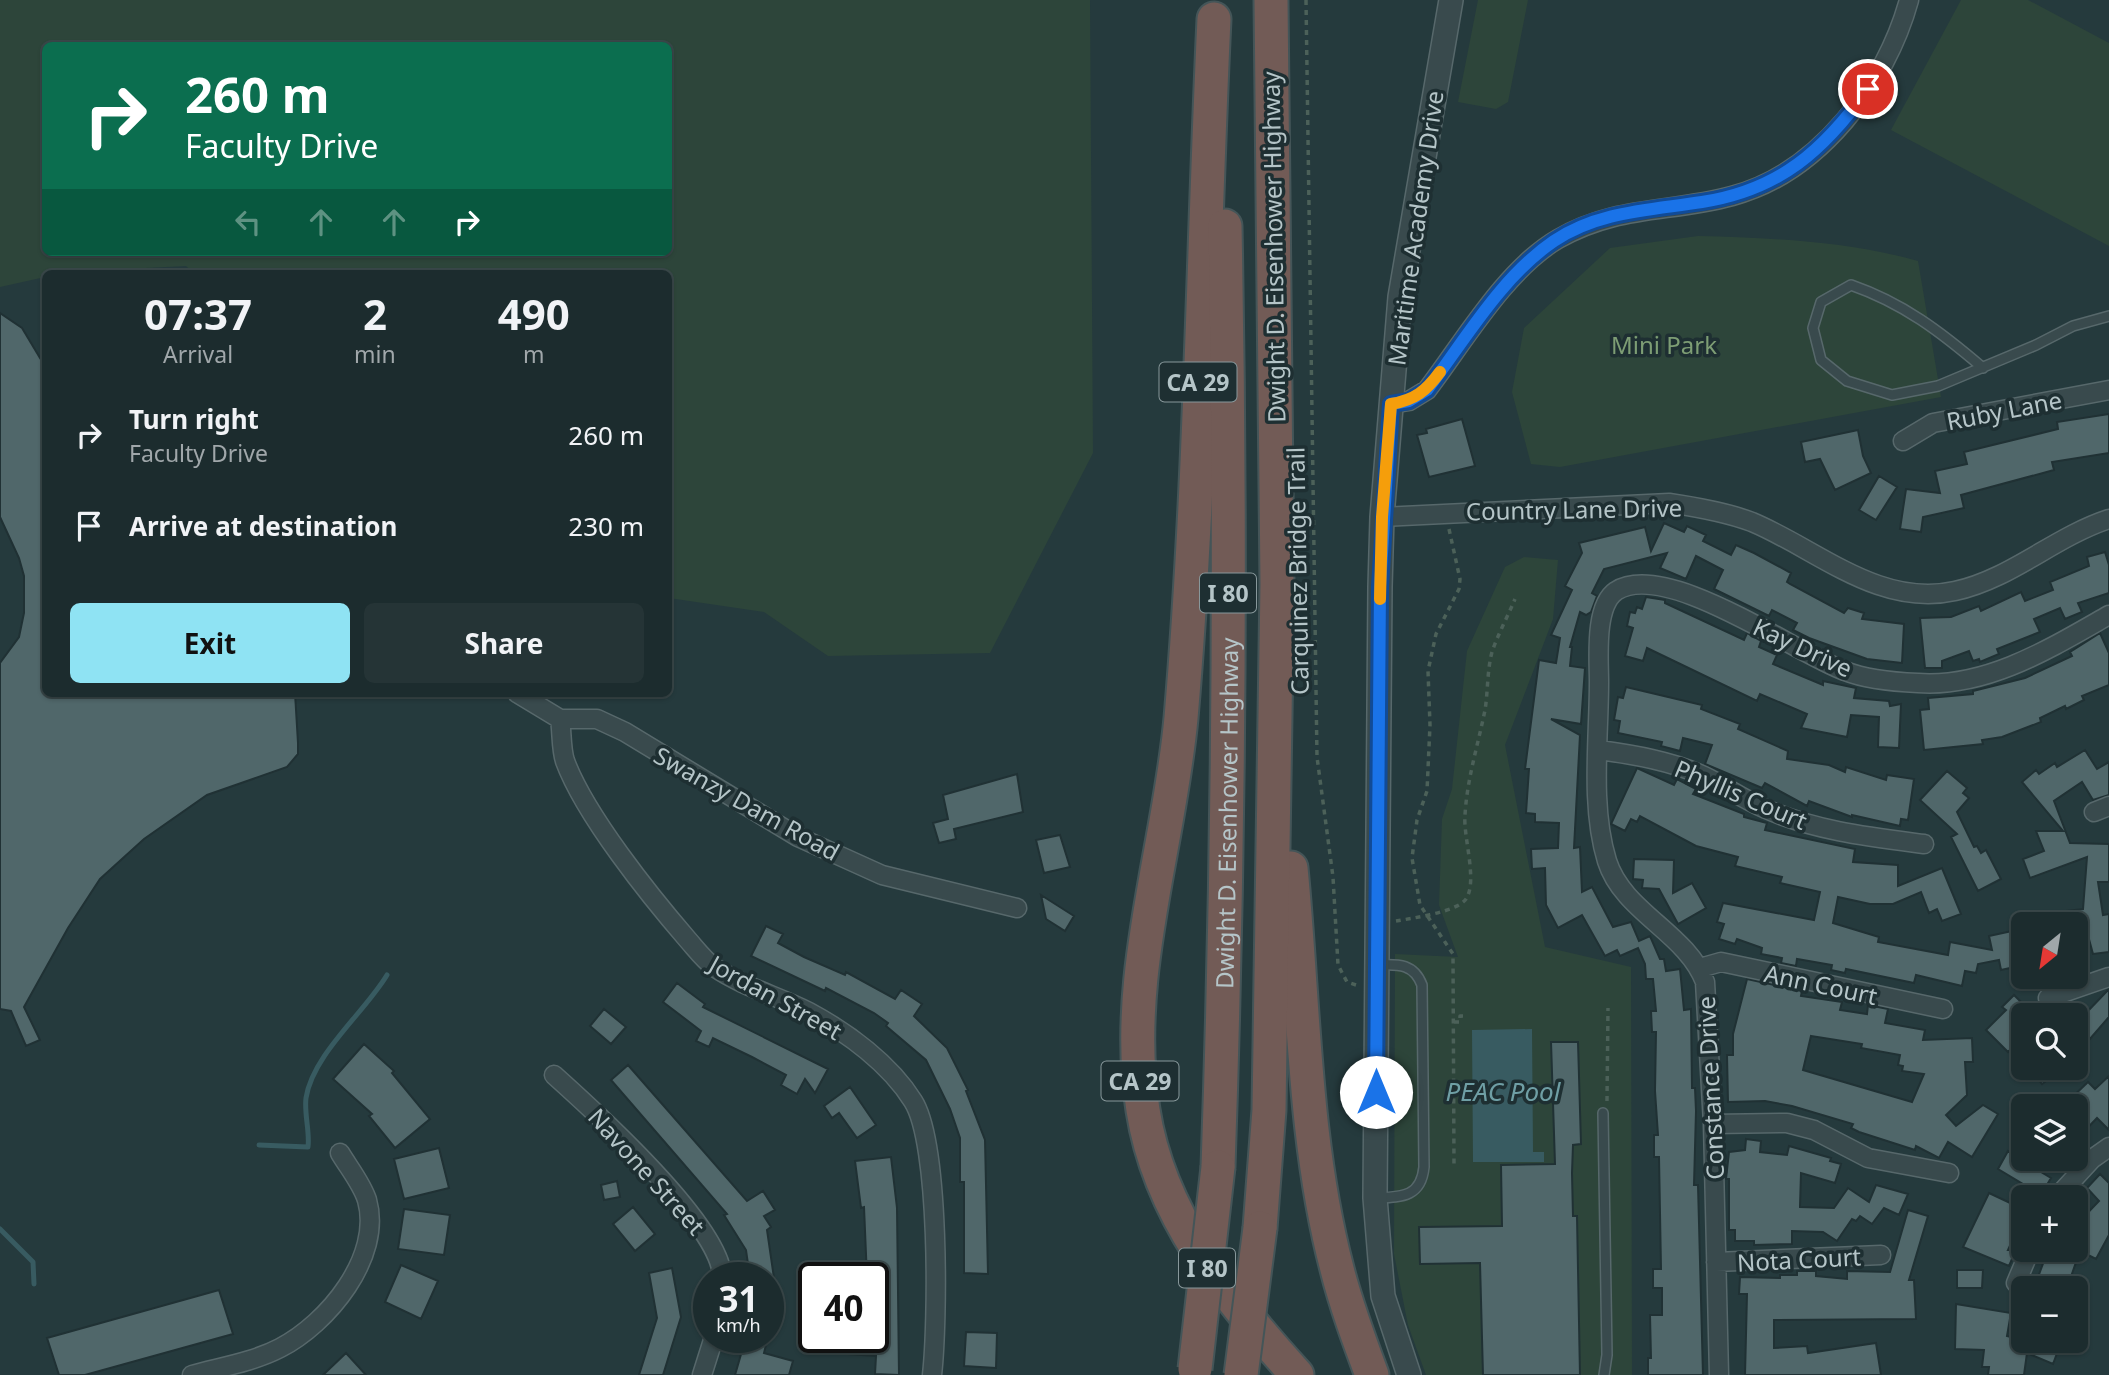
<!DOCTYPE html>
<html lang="en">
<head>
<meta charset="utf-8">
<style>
	:root { --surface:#1c2c2e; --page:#253436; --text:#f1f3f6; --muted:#a0a7aa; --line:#3a484a; --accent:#8fe3f3 }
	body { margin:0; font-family:"Noto Sans",sans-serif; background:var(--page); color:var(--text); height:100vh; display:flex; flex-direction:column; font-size:26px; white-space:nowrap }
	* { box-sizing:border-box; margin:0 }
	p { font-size:23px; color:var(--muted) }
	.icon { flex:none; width:38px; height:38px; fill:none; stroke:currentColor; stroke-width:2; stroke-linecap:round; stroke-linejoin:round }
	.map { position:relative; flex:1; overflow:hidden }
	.details { position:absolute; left:42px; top:270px; width:630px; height:427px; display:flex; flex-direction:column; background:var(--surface); border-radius:10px; box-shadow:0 2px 5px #0004,0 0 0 2px var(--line) }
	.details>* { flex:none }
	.guide { position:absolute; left:42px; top:42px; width:630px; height:214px; border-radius:10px; box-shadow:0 2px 5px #0004,0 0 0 2px var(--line); background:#0b6e4f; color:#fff; overflow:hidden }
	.needle { width:46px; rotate:210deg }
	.tools { position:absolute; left:2011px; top:912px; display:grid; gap:14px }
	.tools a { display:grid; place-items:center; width:77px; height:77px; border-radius:10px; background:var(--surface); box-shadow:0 2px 5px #0004,0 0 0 2px var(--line); font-size:35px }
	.speed { position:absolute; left:693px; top:1262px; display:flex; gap:14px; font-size:35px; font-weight:700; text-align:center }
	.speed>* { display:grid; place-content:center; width:91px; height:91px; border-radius:50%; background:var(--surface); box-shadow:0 2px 5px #0004,0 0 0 2px var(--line); line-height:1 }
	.speed small { font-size:18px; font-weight:400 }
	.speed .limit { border:4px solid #111; border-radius:10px; background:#fff; color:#111 }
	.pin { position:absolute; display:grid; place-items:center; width:60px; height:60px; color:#fff; margin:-30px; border:4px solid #fff; border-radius:50%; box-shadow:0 2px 7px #0007 }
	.me { position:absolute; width:77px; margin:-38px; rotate:0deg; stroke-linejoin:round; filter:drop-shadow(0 0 5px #0008) }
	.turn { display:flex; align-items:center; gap:24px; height:147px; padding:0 28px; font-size:32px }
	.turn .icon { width:91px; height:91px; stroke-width:2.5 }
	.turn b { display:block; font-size:49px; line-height:60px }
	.lanes { display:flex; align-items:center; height:66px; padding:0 28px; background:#0003; justify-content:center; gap:35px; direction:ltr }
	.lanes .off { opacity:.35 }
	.eta { display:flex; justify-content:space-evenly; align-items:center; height:119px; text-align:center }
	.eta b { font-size:42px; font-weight:700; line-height:49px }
	.cta { display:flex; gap:14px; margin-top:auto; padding:14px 28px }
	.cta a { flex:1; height:80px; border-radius:10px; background:var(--accent); color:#111; font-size:28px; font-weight:700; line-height:80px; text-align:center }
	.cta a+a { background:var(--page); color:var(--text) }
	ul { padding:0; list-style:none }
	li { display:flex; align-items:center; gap:21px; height:91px; padding:0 28px }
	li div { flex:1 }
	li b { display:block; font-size:26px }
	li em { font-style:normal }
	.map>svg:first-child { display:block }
</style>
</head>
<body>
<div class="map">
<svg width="2109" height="1375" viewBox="0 0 2109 1375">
	<rect width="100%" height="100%" fill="#253a3d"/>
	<path fill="#2d453a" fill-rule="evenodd" d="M0,0h1090l3,453 -103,200 -162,3 -64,-44 -95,-14 -1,-325h-474l-8,-7 -140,7 -1,4 -45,10zM46,46h622v206h-622z
		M1478,0h50l-20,102 -12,7 -38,-7z
		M1961,0h67l81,43v203l-218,-116z
		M1698,236c74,2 149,5 220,25l23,136 -381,70 -29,-3 -19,-72 12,-64 86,-80z
		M1524,557l34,3 -5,59 -48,126 40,202 86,20 1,408h-206l-18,-50 -14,-71 1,-300 63,3 -19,-52 3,-86 10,-30 15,-138 38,-84z"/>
	<path fill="#385b61" d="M1532,1029l1,123h11v10h-71l-1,-132z"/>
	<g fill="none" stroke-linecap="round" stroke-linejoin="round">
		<path stroke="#385b61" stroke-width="5" d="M259,1145l49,2c2,-15 -4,-33 -2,-49 7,-44 59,-86 81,-123
			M0,1229l33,33 1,22"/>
	</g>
	<path fill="#50676a" stroke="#203134" stroke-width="2" fill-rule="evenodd" d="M0,313l22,15 24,40v325h249l3,50v11l-11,13 -80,28 -63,44 -44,40 -32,49 -44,79 16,33 -14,6 -15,-35 -11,-2v-346l19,-26 5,-24v-37l-5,-18 -19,-41z
		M2109,414v39l-57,9 2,8 -93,25 3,13 -41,9 -2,15 -21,-3 6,-40 34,4 -5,-22 32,-7 -3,-12 94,-23 -1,-7z
		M1462,419l13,47 -46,11 -12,-42 10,-2 -1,-4z
		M1858,430l5,26 8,17 -36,17 -15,-31 -15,3 -4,-20z
		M1879,476l18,11 -21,33 -17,-10z
		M1664,523l20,9 3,-6 19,9 -3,6 28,14 5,-10 18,8 37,20 -4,9 3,2 54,29 4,-5 16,5 -2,6 42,5 -2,39 -35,-4 -58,-21 -16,-8 4,-7 -25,-13 -3,6 -55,-27 9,-19 -27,-14 -10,23 -26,-11 7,-15 -63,16 -12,24 5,3 -6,16 -5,3 -6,-3 -10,35h2l-2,19 15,2 -4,56 -30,-5 29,16 -6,113 6,-1 2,45 10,-5 21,40 18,-5 8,19 11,-5 10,23h4l2,12 14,-2 4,41 7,-1 1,79h3l1,23 -2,74h4l5,190h-55v-17h3l-1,-43h12v-27h-9v-19h8l-2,-112h-5v-22h4l-3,-44 1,-59h-4l-1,-21h5l-3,-32h-7l-1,-15 -7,-16 -18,8 -3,-6 -12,6 -23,-41 -24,13 -12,-23 -1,-37 -13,1 -1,-20 27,-1 1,-25 -24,-1v-8l-9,-1 3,-44h-4l14,-109 17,3 4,-25 -9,-3 21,-45 -7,-4 17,-33 -3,-10 66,-16 6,24z
		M2105,552l4,13v28l-31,10 4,9 -17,7 -5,-11 -26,11 6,13 -43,17 2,5 -19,8 -1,-3 -6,2 -4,-10 -27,10v7h-17l-5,-50 31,-1 28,-11 2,5 40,-19 4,9 28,-11 -3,-8 39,-16 -2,-9z
		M1646,597l19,3v3l79,37 3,-7 14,8 -2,6 18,8 -4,9 50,21v-4l33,7 -2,10 35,3 1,5 11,-2 -2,44 -21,-1 1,-30 -28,-2 -4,22 -46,-9 6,-14 -47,-20 -3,7 -110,-53 -4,13 -18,-5 8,-28 -6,-2 3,-14 5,1 2,-6 5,2z
		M2100,633l9,20v32l-27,11 2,4 -18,9 -1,-3 -25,12 1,4 -39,15 -20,3 1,4 -59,6 -4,-40 9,-1 -1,-11 45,-4v-3l52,-13 47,-22 -2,-4z
		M1626,687l76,18 -1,4 39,15 -2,5 50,22 -1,8 42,6 16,7 1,-5 40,13 1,-5 27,4 -6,41 -7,-1 -1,7 -48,-11v2l-43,-16 -2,5 -42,-23 -3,5 -57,-24 7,-19 -29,-7 -3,13 -19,-5 1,-4 -44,-9 2,-12 -6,-1 4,-23 5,1z
		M2085,750l12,19 12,-7v33l-16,5 -11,-18 -28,19 16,42 39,1v38h-11l5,33 6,-1v38l-16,2 -7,-26 -7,1v-5h-46l-1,-9 51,-6 4,-52 -57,21 -7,-19 21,-8 -8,-20h27l-41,-49 14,-12 3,4 16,-11 2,4z
		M1637,768l37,17 3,-6 19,10 -3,5 51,20v3l23,6 -2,7 90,19 -2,13 45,3v21l44,-18 19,46 -19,7 -5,-12 -8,4 -8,-21 -28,12h-23l-32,-7 -5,26 46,14 -1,5 70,13 2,-13 42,8 -3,-14 23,-5 7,35 -18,4 -2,-10 -21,4 -2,9 -11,-2 -3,15 -46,-11 -2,8 -68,-14 -1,4 -14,-3 1,-5 -35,-6 -1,7 -15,-3 1,-5 -21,-4 1,-6 -25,-9 -2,5 -16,-5 5,-15 -7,-2 6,-19 91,17 6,-28 -40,-9 2,-6 -47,-11 3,-9 -42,-11 -56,-30 -3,6 -6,-3 -6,12 -14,-7z
		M1947,771l20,17 -4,5 6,5 -12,14 17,35 3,-1 4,7 5,-3 15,29 -23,12 -27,-54 6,-3 -37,-34z
		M1017,774l6,38 -69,17 2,10 -17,4 -6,-20 15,-4 -5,-24z
		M1060,835l10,32 -26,6 -8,-33z
		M1634,859l40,1 -1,33 19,-10 14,25 -28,16 -19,-35 -17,-1 1,-8 -10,-1z
		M1041,895l33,21 -9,15 -19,-12z
		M766,926l17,8 -5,9 26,14 41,18 1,-3 49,27 6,-9 21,14 -8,12 33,32 21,42 -2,1 19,49 3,134 -24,-1v-91h-4v-44l-10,-29 -24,-49 -40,-34 2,-3 -14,-10 -48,-25 -1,3 -74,-35z
		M1747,979l55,12 -1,5 41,6 -2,8 27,4 1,-9 20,4 -3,14 40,7 -2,10 49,-2 1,24h-8l2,33 -21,20 10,11 27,-21 15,9 -26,43 -24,-15 -9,16 -23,-12 -1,4 -56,-18 -8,-4 2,-4 -61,-18 -27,-5 -37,1 -1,-47h6v-21zM1811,1036l51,8 -1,4 39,7 -2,10 5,1 -1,5 22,3 -12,28 -109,-32z
		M677,983l28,21 -2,3 125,62 -13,24 -10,-14 -8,15 -16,-9 5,-10 -34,-18 -39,-19 -4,9 -13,-6 5,-10 -38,-29z
		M2109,989v28l-33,38v-49l9,8z
		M2014,995l20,20h-11v22l-15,15 -22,-22 20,-20 -4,-3z
		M604,1009l22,18 -15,17 -21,-18z
		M1551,1042h27l3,102 -8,1 -1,28 1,43h4l3,159h-97l-3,-112 -60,1 -1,-37 83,-1 -1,-61 54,-1z
		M364,1044l30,27 -2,2 38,46 -35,29 -26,-32 3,-2 -39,-35z
		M628,1065l119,136 16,-10 12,19 -11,6 7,11 -4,3 7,48h-24l-4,-28 -22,-35 3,-1 -116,-134z
		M2030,1068h33l-21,16z
		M2109,1076v54l-12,-12 -21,22v-34h-13l25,-24 7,7z
		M850,1087l26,38 -19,13 -18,-25 -7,5 -8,-12z
		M1746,1139l15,2 -1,11 27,3 2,-9 42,12 -1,3 11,3 -6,19 -34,-10 -1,34 34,1 14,-20 21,14 7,-17 32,9 -9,21 -15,-7 -12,16 -12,-8 -4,5 -4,-2 -15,22 -14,-9 -31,-1v13l-38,1v-4h-19v-11h-6v-51h-3l3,-27 16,-2z
		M439,1148l10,40 -45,11 -10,-40z
		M2008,1151l11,7h30l-8,14 10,6 -10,17 -43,-26z
		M891,1157l6,51 2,167 -24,-1 1,-18 -27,-2v-15l24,1 2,-16v-34l-2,-12h-6l-3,-71 -3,1 -6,-47z
		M2100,1174l9,9v52l-13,24 -16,-8 -13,37h-33l14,-38h29l-1,-25 23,-24 -12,-13z
		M617,1181l3,16 -16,3 -3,-15z
		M1989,1193l34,16v8l-15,33h8l-7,16 -46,-19z
		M633,1207l22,27 -20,17 -22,-27z
		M404,1209l46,6 -6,40 -46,-6z
		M1908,1210l20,6 -19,64h5l2,39 -142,1v28l33,-2 1,7 68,-10 5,32h-136l2,-81h-8l1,-17 40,1v-3h17v-4h19v5l31,3v-8l43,1z
		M401,1265l37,16 -17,38 -36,-17z
		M672,1268l9,49 -18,58h-24l18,-57 -8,-45z
		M1957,1270h26l-1,18h-25z
		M219,1290l14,44 -148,41h-26l-12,-37z
		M1956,1304l55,9 -4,23 15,4h40l-9,24 -26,-11 -3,22h-36l1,-8h-7l2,-17 -29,-1z
		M966,1332l31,1 -1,35 -32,-2z
		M746,1337h22l-4,16 29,8 -4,14h-54z
		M346,1353l20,22h-43z"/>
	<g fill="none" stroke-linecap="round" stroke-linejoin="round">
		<defs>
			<path id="service" d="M1983,368c-42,-36 -80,-65 -132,-83l-30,17 -8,26 8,32 26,21 45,14 46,-9 98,-41 37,-19 36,-10
				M1603,1113l4,242 -3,20
				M1377,1198c25,-1 44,-1 47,-31l-2,-182c-8,-21 -23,-21 -43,-20"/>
			<path id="minor" d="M1391,404l18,-3 18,-11c36,-47 79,-121 131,-151 59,-34 112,-26 174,-43 87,-23 154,-112 177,-196
				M1903,441l30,-18 176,-33
				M1382,517l287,-14c27,4 57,9 83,19 65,27 127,86 203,69 56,-12 99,-54 154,-72
				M517,693l43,26
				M560,719c2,13 1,30 5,42 20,54 85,135 123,179 8,9 16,20 26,27 29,20 64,29 95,45 39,21 81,52 104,89 27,42 25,221 19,274
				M560,719h37l28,13 173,105 84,38 135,33
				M1599,750c36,5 72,11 105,26 21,10 40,24 62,33 50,22 104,28 158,35
				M2094,812l15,-6
				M1700,968l21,-6 222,47
				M2048,998l61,-21
				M554,1075c39,35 170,153 168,203
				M1713,1124l74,-1 27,7 54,28 81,15
				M2057,1197l35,-38 17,-12
				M1716,1262l165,-7
				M2016,1283l14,-33
				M192,1375c29,-8 61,-13 88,-27 47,-24 103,-91 87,-148 -5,-16 -18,-32 -27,-47
				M702,1375l12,-38
				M1719,1375l-6,-251 -8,-142c-18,-49 -82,-70 -98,-121 -17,-55 -8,-122 -8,-179 0,-23 -5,-76 17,-91 50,-32 179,62 229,80 20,8 50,11 73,12 69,5 133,-35 191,-68"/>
			<path id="tertiary" d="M1409,1375l-26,-79 -8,-98 5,-611 2,-70 18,-220 51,-297"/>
			<g id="motorway">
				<path d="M1214,19c-11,232 -13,467 -33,699 -12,131 -59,260 -38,392 16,105 85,189 154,265"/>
				<path d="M1291,868c13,133 12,271 46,401 9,36 22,71 35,106"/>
				<path id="s1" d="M1218,1167c11,-314 13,-627 7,-941"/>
				<path d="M1260,1228l9,-118 8,-526 -6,-584"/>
			</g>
		</defs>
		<use href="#service" stroke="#57686b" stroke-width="12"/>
		<use href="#minor" stroke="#57686b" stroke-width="21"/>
		<use href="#tertiary" stroke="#57686b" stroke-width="26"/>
		<use href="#motorway" stroke="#445558" stroke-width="37"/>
		<path stroke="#4c6159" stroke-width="3.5" stroke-dasharray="5 5" stroke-linecap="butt" d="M1306,0l11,757 16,120 5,88 9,17 12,4
			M1449,529l11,50 -1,10 -23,45 -8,37 2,54 -3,66 -10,29 -5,38 8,47 33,49 1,212
			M1396,921c17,-3 61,-9 70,-22 12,-18 -3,-62 -1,-84 2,-36 13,-70 20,-105 3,-18 2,-39 7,-58 6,-18 16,-36 23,-53
			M1454,1022h6v-6h4
			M1454,1094h12
			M1607,1101l1,-93"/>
		<use href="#service" stroke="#394a4d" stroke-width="9"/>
		<use href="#minor" stroke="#394a4d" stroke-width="18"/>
		<use href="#tertiary" stroke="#394a4d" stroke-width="23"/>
		<use href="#motorway" stroke="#725b56" stroke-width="33"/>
		<defs>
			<path id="motorway-bridge" d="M1195,1369l23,-202
				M1241,1375l19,-147"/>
		</defs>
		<use href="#motorway-bridge" stroke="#445558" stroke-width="37" stroke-linecap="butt"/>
		<use href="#motorway-bridge" stroke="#725b56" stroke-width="33"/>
	</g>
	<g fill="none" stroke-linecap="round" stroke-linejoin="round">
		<defs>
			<path id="route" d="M1376,1092l4,-505 11,-183 18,-3 18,-11c38,-50 74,-113 127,-149 44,-30 98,-31 148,-39 78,-12 122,-52 166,-113"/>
		</defs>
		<use href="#route" stroke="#114b97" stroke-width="18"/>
		<use href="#route" stroke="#1a73e8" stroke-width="12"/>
		<path stroke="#f59e0b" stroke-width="12" d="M1380,599l2,-82 9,-113c24,-4 35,-13 49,-32"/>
	</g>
	<g text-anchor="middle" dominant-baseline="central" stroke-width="7" stroke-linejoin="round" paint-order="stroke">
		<g fill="#1e2f32" stroke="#88989b" stroke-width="2">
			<rect x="1159.5" y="362.5" width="77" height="39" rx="5"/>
			<rect x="1200" y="573.5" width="56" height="39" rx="5"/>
			<rect x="1101.5" y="1061.5" width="77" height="39" rx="5"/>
			<rect x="1179" y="1248.5" width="56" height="39" rx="5"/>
		</g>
		<g font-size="23" font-weight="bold" fill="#b5c5c8">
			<text x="1198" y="382">CA 29</text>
			<text x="1228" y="593">I 80</text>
			<text x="1140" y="1081">CA 29</text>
			<text x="1207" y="1268">I 80</text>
		</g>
		<g font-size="24" fill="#b5c5c8" stroke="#1e2f32">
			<text transform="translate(1415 228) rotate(-82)">Maritime Academy Drive</text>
			<text transform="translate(1273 247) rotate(-91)">Dwight D. Eisenhower Highway</text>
			<text transform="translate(2004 410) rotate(-11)">Ruby Lane</text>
			<text transform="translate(1574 509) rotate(-1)">Country Lane Drive</text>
			<text transform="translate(1297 571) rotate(-91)">Carquinez Bridge Trail</text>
			<text transform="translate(1803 647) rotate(25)">Kay Drive</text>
			<text transform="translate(1741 794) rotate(23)">Phyllis Court</text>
			<text transform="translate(747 803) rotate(29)">Swanzy Dam Road</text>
			<text stroke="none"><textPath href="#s1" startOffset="354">Dwight D. Eisenhower Highway</textPath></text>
			<text transform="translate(1821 984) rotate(12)">Ann Court</text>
			<text transform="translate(776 997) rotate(29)">Jordan Street</text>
			<text transform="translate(1710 1088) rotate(-93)">Constance Drive</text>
			<text transform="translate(647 1171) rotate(48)">Navone Street</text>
			<text transform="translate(1799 1259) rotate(-3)">Nota Court</text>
		</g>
		<g font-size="24" fill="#7d9d74" stroke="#1e2f32">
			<text x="1664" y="344">Mini Park</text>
		</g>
		<g font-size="26" font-style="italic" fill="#6f9fa5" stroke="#1e2f32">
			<text x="1503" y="1091">PEAC Pool</text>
		</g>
	</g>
</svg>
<div class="tools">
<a><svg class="needle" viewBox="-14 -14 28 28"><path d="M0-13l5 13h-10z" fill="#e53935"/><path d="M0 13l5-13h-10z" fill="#a0a7aa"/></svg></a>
<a><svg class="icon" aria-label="search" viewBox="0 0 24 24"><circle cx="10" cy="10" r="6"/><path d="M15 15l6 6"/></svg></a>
<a><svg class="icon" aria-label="layers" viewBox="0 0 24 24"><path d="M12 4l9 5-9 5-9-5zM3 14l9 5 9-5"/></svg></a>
<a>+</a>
<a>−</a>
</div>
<div class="speed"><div>31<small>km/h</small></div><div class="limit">40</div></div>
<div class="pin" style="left:1868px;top:89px;background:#d93025"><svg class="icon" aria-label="arrive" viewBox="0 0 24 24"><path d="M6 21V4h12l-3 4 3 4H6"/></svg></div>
<svg class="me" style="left:1376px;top:1092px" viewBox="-20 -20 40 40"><circle r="19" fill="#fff"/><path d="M0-13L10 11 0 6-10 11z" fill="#1a73e8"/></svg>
<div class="guide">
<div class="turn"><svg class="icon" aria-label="right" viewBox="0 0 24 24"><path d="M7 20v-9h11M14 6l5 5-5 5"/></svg><div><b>260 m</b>Faculty Drive</div></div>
<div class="lanes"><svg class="icon off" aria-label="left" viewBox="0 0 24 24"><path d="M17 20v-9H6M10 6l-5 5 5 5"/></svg><svg class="icon off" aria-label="ahead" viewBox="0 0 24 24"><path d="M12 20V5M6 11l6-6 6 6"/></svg><svg class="icon off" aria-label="ahead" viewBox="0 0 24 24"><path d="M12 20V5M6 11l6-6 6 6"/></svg><svg class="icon" aria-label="right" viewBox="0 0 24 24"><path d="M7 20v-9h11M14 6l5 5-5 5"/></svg></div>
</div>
<section class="details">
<div class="eta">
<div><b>07:37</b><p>Arrival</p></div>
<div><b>2</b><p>min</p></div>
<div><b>490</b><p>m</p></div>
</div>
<ul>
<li><svg class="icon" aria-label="right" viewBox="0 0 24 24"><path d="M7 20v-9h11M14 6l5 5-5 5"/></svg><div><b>Turn right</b><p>Faculty Drive</p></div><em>260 m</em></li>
<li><svg class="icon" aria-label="arrive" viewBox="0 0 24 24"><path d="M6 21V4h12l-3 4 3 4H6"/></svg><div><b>Arrive at destination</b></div><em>230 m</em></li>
</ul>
<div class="cta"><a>Exit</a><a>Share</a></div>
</section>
</div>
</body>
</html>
